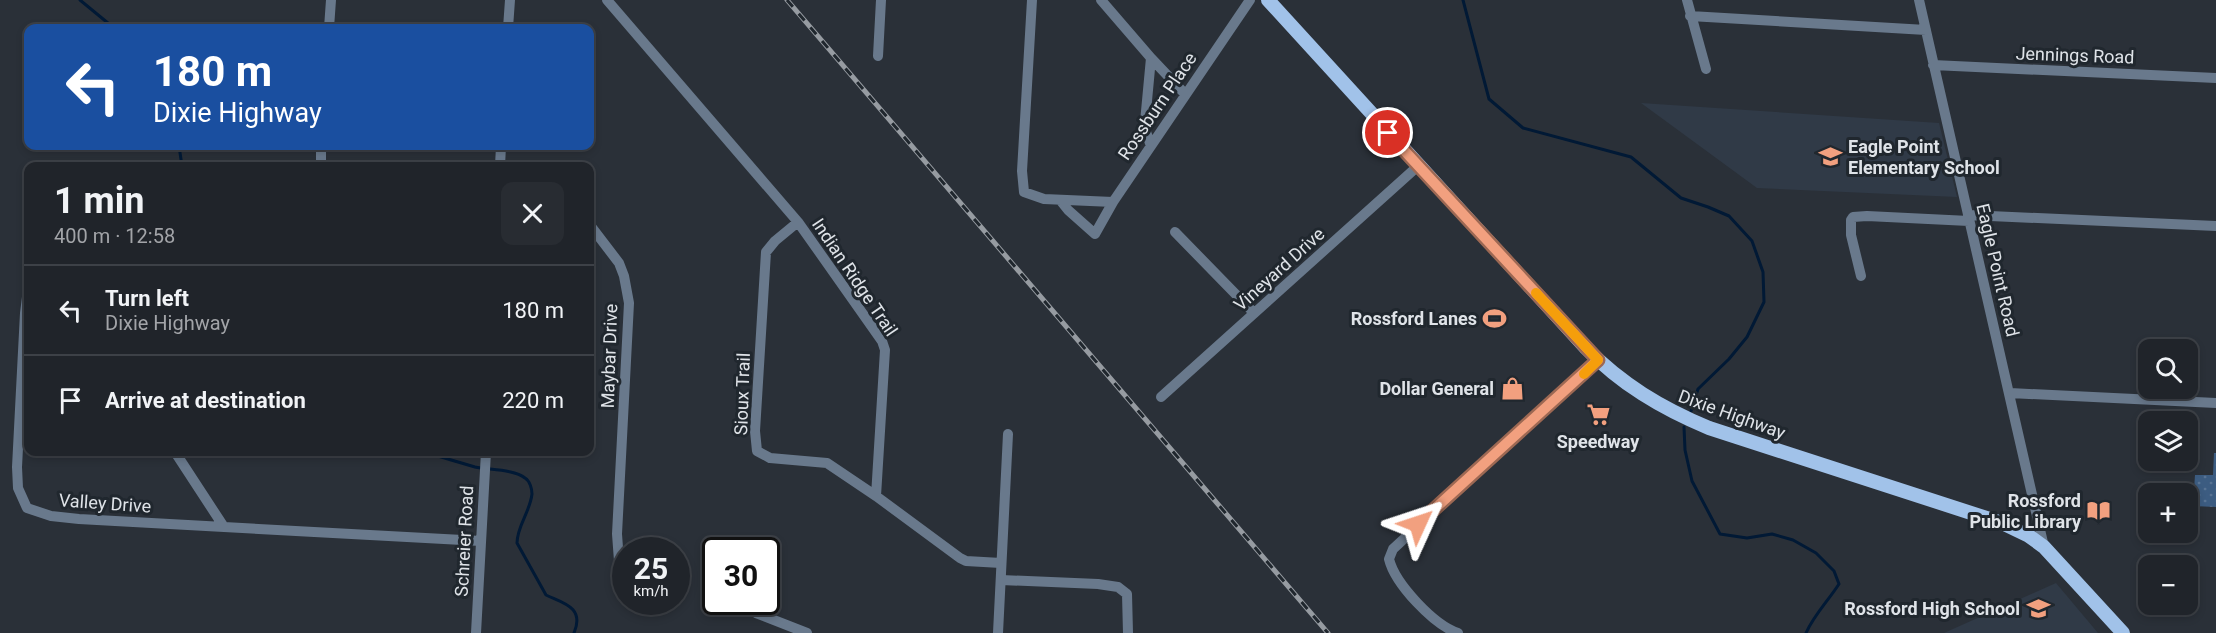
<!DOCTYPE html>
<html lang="en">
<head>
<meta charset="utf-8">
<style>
	:root { --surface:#20242a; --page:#282c32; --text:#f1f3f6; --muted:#a2a4a8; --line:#3d4147 }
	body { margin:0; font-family:Roboto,sans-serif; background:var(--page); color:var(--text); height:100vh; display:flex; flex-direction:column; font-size:22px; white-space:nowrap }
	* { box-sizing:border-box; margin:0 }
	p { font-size:20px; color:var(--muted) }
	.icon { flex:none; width:33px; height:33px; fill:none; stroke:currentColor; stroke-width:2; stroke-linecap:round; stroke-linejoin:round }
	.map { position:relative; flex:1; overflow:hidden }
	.panel { position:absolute; left:24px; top:162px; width:570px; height:294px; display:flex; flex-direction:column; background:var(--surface); border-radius:12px; box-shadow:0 3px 9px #0003,0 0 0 2px var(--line) }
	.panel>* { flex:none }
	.banner { position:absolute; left:24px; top:24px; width:570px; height:126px; border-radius:12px; box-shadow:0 3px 9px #0003,0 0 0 2px var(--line); background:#1a4fa0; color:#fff; overflow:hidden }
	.fabs { position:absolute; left:2138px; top:339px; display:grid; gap:12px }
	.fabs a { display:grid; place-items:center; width:60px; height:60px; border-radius:12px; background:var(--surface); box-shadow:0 3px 9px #0003,0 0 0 2px var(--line); font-size:30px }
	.speed { position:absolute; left:612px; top:537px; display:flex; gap:12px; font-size:30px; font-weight:700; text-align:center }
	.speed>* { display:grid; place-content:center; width:78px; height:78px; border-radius:50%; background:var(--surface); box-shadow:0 3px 9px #0003,0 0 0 2px var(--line); line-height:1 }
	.speed small { font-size:15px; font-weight:400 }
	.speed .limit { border:3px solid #111; border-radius:9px; background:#fff; color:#111 }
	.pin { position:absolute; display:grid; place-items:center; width:51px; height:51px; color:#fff; margin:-26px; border:3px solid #fff; border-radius:50%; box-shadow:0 2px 6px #0007 }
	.me { position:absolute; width:66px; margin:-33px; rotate:48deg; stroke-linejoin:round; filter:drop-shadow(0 0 4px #0008) }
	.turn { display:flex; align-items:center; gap:21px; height:126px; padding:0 30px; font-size:27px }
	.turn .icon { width:78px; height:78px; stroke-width:2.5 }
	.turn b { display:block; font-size:42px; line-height:51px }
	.round { display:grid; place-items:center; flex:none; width:63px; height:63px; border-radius:12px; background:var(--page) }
	.summary { display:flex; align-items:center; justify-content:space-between; height:102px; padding:0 30px }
	h1 { font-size:36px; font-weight:700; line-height:45px }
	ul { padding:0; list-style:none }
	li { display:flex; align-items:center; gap:18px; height:90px; padding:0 30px; border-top:2px solid var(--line) }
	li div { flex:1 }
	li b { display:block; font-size:22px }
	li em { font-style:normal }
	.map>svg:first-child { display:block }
</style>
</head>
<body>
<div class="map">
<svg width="2216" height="633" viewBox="0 0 2216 633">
	<defs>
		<pattern id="park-dots" width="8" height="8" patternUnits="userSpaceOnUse" patternTransform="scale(1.5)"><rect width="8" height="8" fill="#3c5c81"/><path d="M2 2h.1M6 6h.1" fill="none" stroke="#587393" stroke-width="1.8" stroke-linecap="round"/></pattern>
	</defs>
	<rect width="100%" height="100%" fill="#2a3038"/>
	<path fill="#303a47" d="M1641,103l298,20 18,74 -200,-9z
		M2056,583l42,50h-154z"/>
	<path fill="url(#park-dots)" d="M2214,453h2v54l-23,-1 2,-31h18z"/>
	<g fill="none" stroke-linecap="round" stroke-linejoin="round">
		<path stroke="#011935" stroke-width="3" d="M80,0l34,28
			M1463,0l26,99 34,29 108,29 50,41 27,9 21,9 23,25 11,31 1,30 -17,35 -18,22 -31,30 -7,22
			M179,146l3,20
			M1684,427l1,23 7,31 28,53 27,4 25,-4 21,6 23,13 18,18 5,13c-11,17 -25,31 -33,49
			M425,452c16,5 33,10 50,15 13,3 39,2 50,11 5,3 7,11 7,16 -2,18 -15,32 -15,49l29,52c17,8 39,12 28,38"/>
		<path stroke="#69798c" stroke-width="10" d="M607,0l191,222 84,119 3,9 -9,146 84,62 6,3 35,2
			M1032,0l-10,171 2,21 20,7 69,3
			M1101,0l50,58 -6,64 1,10 5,14
			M1687,0l19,69
			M1919,0l125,547
			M1690,16l236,14
			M329,28l2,-28
			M508,28l2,-28
			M878,56l3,-56
			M1151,58l34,36
			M1933,65l283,13
			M321,166v-20
			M500,166l1,-20
			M1060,200l8,10 27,24 18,-32 137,-202
			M1968,215l248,11
			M798,222l-23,19 -9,11 -11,179 2,20 13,7 57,5 49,33
			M590,225l29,38 5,13 5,27 -12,231 2,27 7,9
			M1175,232l79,81
			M1861,276l-10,-41v-15l2,-3 14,-1 102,5
			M28,289l-3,24 -8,154 1,21 9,20 24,8 28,3 145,8 -49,-75
			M2010,393l206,10
			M1161,397l257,-231
			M224,527l257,14
			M1001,580l97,4 20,3 9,7 1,39
			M657,602l3,2
			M756,613l51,20
			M476,633l10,-181
			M998,633l10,-199
			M1458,633c-24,-8 -63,-49 -69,-74l4,-10 204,-189"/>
		<path stroke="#a1c2e9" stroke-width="14" d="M1268,0l317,347c36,37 76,61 124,81l293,95 27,13 15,11 79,86"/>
		<defs>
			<path id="rail" d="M787,0l541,633"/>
		</defs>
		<use href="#rail" stroke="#969ba1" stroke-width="5"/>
		<use href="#rail" stroke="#20272e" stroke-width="3" stroke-dasharray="9" stroke-linecap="butt"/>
	</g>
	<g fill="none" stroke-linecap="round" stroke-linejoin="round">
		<defs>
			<path id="route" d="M1388,133l210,227 -180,164"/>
		</defs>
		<use href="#route" stroke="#9d6853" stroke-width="15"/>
		<use href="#route" stroke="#f2a07f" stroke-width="10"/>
		<path stroke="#f59e0b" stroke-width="10" d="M1536,293l62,67 -14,14"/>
	</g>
	<defs>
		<symbol id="school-bare" viewBox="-9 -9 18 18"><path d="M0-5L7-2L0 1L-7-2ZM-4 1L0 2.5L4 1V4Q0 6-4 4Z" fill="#f2a07f" stroke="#20272e" stroke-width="2.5" paint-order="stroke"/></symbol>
		<symbol id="stadium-bare" viewBox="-9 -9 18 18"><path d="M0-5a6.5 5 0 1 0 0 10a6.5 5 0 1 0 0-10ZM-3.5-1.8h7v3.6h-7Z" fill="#f2a07f" stroke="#20272e" stroke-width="2.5" paint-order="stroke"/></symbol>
		<symbol id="shop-bare" viewBox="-9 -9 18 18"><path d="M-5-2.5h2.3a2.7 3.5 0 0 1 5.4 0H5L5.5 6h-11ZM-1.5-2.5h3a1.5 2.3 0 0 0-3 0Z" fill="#f2a07f" stroke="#20272e" stroke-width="2.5" paint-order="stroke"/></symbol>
		<symbol id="supermarket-bare" viewBox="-9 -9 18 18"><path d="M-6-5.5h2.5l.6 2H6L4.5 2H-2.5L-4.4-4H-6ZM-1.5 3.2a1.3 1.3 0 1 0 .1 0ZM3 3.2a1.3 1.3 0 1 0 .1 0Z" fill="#f2a07f" stroke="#20272e" stroke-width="2.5" paint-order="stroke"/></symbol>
		<symbol id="library-bare" viewBox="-9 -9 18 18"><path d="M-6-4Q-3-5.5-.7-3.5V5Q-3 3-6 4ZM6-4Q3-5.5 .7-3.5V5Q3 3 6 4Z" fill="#f2a07f" stroke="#20272e" stroke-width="2.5" paint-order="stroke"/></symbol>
	</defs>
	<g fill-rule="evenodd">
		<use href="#school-bare" x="1814" y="140" width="33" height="33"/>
		<use href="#stadium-bare" x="1478" y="302" width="33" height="33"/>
		<use href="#shop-bare" x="1496" y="372" width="33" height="33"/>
		<use href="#supermarket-bare" x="1582" y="398" width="33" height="33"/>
		<use href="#library-bare" x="2082" y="494" width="33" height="33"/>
		<use href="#school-bare" x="2022" y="592" width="33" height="33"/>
	</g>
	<g text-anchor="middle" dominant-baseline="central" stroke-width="6" stroke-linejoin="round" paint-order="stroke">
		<g font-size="18" fill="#dfe3e8" stroke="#20272e">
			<text transform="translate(2075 55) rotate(2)">Jennings Road</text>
			<text transform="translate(1157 106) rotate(-56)">Rossburn Place</text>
			<text transform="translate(1279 269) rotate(-42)">Vineyard Drive</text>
			<text transform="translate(1998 270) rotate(77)">Eagle Point Road</text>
			<text transform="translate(855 277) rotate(56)">Indian Ridge Trail</text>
			<text transform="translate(609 356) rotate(-88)">Maybar Drive</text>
			<text transform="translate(742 394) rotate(-88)">Sioux Trail</text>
			<text transform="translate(1732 414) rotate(20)">Dixie Highway</text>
			<text transform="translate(105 503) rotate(4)">Valley Drive</text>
			<text transform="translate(464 541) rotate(-87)">Schreier Road</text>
		</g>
		<g font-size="18" font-weight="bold" fill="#dfe3e8" stroke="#20272e" text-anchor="end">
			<text x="1848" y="146" text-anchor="start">Eagle Point<tspan x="1848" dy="21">Elementary School</tspan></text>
			<text x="1477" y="318">Rossford Lanes</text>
			<text x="1494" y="388">Dollar General</text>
			<text x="1598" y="441" text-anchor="middle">Speedway</text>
			<text x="2081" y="500">Rossford<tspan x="2081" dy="21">Public Library</tspan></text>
			<text x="2020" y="608">Rossford High School</text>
		</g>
	</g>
</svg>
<div class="fabs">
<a><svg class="icon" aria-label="search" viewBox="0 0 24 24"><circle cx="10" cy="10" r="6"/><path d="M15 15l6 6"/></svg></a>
<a><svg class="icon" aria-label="layers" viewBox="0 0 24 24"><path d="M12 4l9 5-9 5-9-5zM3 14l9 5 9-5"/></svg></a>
<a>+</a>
<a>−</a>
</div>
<div class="speed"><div>25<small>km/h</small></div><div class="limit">30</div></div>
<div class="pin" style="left:1388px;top:133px;background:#d93025"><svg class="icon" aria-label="arrive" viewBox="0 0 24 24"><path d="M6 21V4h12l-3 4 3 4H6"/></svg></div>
<svg class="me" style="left:1418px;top:524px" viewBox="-20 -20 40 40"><path d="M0-17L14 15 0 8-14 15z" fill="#f2a07f" stroke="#fff" stroke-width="4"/></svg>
<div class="banner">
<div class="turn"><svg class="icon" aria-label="left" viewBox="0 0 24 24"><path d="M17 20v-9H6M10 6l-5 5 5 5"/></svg><div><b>180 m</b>Dixie Highway</div></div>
</div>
<section class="panel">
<div class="summary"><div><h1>1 min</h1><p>400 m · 12:58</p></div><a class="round"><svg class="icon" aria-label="close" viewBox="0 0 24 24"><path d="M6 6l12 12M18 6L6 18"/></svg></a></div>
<ul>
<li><svg class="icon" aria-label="left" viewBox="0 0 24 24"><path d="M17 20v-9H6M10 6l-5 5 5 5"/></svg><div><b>Turn left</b><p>Dixie Highway</p></div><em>180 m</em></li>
<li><svg class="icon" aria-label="arrive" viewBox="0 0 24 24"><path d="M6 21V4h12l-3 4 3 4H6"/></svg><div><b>Arrive at destination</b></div><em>220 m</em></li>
</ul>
</section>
</div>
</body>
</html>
